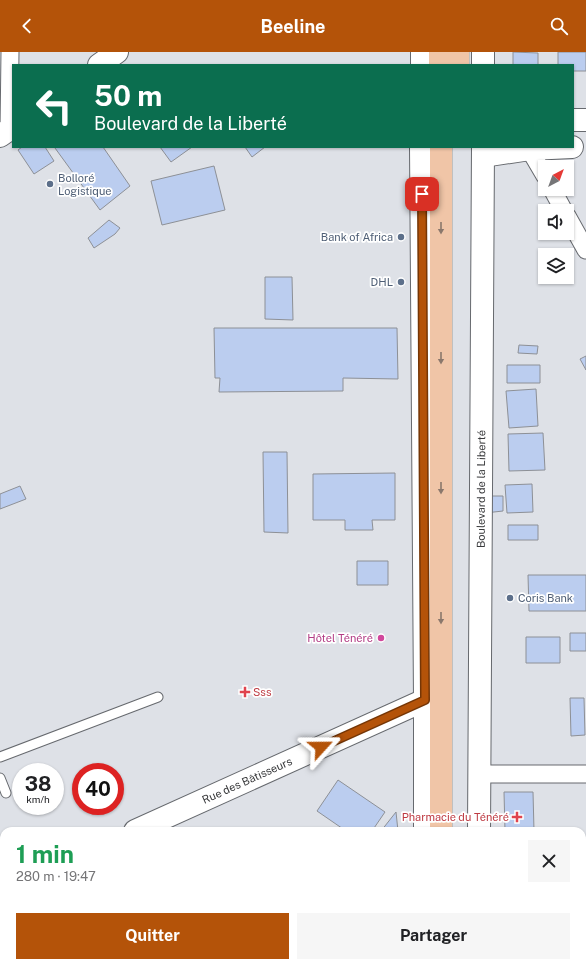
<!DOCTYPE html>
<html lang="fr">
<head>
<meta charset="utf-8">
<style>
	:root { --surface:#fff; --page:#f6f6f6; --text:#202124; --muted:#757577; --accent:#b45309 }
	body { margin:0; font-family:"Public Sans",sans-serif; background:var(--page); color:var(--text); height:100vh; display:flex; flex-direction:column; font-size:15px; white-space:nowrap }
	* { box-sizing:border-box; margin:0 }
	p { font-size:13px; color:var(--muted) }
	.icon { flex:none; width:22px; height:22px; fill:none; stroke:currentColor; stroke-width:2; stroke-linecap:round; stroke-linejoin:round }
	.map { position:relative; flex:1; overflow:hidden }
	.panel { position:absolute; left:0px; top:775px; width:586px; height:140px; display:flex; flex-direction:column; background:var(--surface); border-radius:12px 12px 0 0; box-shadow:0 1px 3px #0004 }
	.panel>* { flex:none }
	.guide { position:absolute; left:12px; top:12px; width:562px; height:84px; border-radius:0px; box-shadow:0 1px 3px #0004; background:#0b6e4f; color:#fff; overflow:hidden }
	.needle { width:26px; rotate:41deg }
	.controls { position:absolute; left:538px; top:108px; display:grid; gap:8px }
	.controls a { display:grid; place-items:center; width:36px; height:36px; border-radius:0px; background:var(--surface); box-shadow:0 1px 3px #0004; font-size:20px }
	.speed { position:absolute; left:12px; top:711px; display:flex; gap:8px; font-size:20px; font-weight:700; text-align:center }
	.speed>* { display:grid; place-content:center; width:52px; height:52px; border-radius:50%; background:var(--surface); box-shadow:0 1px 3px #0004; line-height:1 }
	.speed small { font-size:10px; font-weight:400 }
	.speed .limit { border:6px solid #d22; background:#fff; color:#111 }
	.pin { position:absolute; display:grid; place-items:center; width:34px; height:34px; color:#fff; margin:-17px; border-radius:8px; box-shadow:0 2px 6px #0006 }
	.me { position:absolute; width:44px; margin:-22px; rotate:66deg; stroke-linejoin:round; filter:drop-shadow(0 0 3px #0008) }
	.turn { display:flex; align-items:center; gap:14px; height:84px; padding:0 16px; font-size:18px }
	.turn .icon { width:52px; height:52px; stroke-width:2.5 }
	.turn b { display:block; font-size:28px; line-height:34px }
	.round { display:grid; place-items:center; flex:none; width:42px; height:42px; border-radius:0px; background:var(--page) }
	.overview { display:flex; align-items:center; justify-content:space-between; height:68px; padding:0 16px }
	h1 { font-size:24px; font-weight:700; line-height:30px; color:#1e9e55 }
	.primary-button { display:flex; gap:8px; margin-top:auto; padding:8px 16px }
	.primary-button a { flex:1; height:46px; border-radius:0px; background:var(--accent); color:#fff; font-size:16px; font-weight:700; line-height:46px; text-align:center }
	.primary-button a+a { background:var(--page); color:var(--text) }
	header { display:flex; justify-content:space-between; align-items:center; height:52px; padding:0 16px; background:var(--accent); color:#fff; font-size:18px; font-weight:700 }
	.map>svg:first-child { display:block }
</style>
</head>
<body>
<header><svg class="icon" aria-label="back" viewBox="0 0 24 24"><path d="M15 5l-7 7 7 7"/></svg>Beeline<svg class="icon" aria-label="search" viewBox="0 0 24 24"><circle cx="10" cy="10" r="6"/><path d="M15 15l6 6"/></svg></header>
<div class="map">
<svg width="586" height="915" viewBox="0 0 586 915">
	<rect width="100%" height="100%" fill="#dee1e7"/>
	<path fill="#bbcdef" stroke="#8d9096" d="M513,0l25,1v12h-25z
		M558,0h28v19h-13v-6h-15z
		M22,95h23l9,14 -20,13 -16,-24z
		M56,95h47l27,39 -30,24 -45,-62z
		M160,95h32l-21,15z
		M245,95h20l-13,10z
		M214,114l11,44 -63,15 -11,-44z
		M109,168l11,8 -5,6 -21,14 -6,-10z
		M265,225h27l1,43 -28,-1z
		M214,276h183l1,51 -55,-1v13l-124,1 1,-14h-5z
		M519,293l19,1 -1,8 -19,-1z
		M586,304v14l-6,-11z
		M507,313h33v18h-33z
		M536,337l2,37 -29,2 -3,-37z
		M543,381l2,37 -36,1 -1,-37z
		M263,400h24l1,81 -24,-1z
		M395,421v47h-23l1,10h-28v-10h-32v-46z
		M532,432l1,28 -26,1 -2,-28z
		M20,434l6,13 -26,10v-15z
		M489,444h14v15l-18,2z
		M508,473h30v15h-30z
		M357,509h31v24h-31z
		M528,523h58v36h-57z
		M570,581h16v18h-16z
		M526,585h34v26h-34z
		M570,646h14l1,37 -14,1z
		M338,728l47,32 -13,19h-26l-29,-20z
		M504,740h29l1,39h-29z
		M396,760l2,19h-17z
		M4,858v29l-4,-10v-17z
		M51,911h40l2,4h-40z"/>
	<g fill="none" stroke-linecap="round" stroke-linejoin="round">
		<defs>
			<path id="lane" d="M0,705l158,-60
				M0,726l6,15"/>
			<path id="street" d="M9,78l1,-78
				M528,95l17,29
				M552,137l12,22
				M567,164l19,34
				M480,722h106"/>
			<g id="secondary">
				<path d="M483,0v13"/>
				<path d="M99,13l18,-13"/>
				<path d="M422,13v-13"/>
				<path d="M573,68h13"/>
				<path d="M0,84l13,-9"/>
				<path d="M421,95l4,553v131"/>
				<path d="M483,104l47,-7 42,-2"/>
				<path id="s1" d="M135,779l290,-131"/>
				<path id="s2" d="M479,779l4,-684"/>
				<path d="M0,835l4,-2"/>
				<path d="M425,915v-4"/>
				<path d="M479,915v-4"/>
			</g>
			<path id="highway" d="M440,0v13
				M458,0v13
				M441,779v-684
				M456,915v-4"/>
		</defs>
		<use href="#lane" stroke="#66696e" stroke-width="11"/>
		<use href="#street" stroke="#66696e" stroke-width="19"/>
		<use href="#secondary" stroke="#66696e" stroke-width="24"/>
		<use href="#highway" stroke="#bfc0c0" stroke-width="24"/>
		<use href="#lane" stroke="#fff" stroke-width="9"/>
		<use href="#street" stroke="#fff" stroke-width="17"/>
		<use href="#secondary" stroke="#fff" stroke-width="22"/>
		<use href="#highway" stroke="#f0c5a7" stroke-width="22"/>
	</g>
	<defs><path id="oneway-solid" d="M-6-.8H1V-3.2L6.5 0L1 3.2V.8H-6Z"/></defs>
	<g fill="#8b786c">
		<use href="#oneway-solid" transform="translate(441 176) rotate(90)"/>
		<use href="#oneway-solid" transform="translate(441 306) rotate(90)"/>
		<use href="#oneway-solid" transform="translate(441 436) rotate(90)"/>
		<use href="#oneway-solid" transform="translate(441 566) rotate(90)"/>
	</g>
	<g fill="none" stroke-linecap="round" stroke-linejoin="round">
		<defs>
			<path id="route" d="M321,695l104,-47 -3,-506"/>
		</defs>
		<use href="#route" stroke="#753606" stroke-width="10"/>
		<use href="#route" stroke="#b45309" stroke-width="7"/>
	</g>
	<g fill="#5c6f8a" stroke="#fff" stroke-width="1.5">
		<circle cx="50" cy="132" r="4"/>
		<circle cx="401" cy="185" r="4"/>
		<circle cx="401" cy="230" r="4"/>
		<circle cx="510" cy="546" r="4"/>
	</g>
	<circle fill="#d1479c" stroke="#fff" stroke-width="1.5" cx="381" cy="586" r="4"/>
	<g fill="#e0444e" stroke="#fff" stroke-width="1.5">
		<path d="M243 634h4v4h4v4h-4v4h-4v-4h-4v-4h4z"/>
		<path d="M515 759h4v4h4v4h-4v4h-4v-4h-4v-4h4z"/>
	</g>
	<g text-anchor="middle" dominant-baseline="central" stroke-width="3.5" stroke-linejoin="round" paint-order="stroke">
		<g font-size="11" fill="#4e5e75" stroke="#fff" text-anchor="start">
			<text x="58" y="126">Bolloré<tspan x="58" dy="13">Logistique</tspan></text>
			<text x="393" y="185" text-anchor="end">Bank of Africa</text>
			<text x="393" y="230" text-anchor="end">DHL</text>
			<text x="518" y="546">Coris Bank</text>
		</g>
		<g font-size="11" fill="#38393b" stroke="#fff">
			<text stroke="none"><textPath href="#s2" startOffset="342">Boulevard de la Liberté</textPath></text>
			<text stroke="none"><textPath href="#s1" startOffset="123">Rue des Bâtisseurs</textPath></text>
		</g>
		<g font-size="11" fill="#b23c85" stroke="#fff" text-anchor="end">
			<text x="373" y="586">Hôtel Ténéré</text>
		</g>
		<g font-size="11" fill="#be3a42" stroke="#fff" text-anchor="start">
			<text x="253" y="640">Sss</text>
			<text x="509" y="765" text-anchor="end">Pharmacie du Ténéré</text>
		</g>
	</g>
</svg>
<div class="controls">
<a><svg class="needle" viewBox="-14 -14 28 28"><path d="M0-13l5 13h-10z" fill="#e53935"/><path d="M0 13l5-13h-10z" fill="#757577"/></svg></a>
<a><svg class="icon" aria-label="sound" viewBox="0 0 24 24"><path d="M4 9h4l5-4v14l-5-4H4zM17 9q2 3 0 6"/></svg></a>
<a><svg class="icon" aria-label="layers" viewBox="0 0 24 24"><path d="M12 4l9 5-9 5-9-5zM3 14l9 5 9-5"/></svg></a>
</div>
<div class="speed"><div>38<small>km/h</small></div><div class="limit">40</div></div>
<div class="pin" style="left:422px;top:142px;background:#d93025"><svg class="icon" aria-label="arrive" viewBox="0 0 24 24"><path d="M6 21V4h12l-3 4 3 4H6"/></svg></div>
<svg class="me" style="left:321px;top:695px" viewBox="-20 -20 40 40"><path d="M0-17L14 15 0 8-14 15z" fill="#b45309" stroke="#fff" stroke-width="4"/></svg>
<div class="guide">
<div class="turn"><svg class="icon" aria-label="left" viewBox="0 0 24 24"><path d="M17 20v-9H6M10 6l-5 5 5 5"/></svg><div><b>50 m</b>Boulevard de la Liberté</div></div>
</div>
<section class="panel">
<div class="overview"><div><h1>1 min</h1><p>280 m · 19:47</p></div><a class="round"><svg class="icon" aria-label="close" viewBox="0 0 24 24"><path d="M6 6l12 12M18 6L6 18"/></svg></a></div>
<div class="primary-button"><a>Quitter</a><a>Partager</a></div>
</section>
</div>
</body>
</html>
